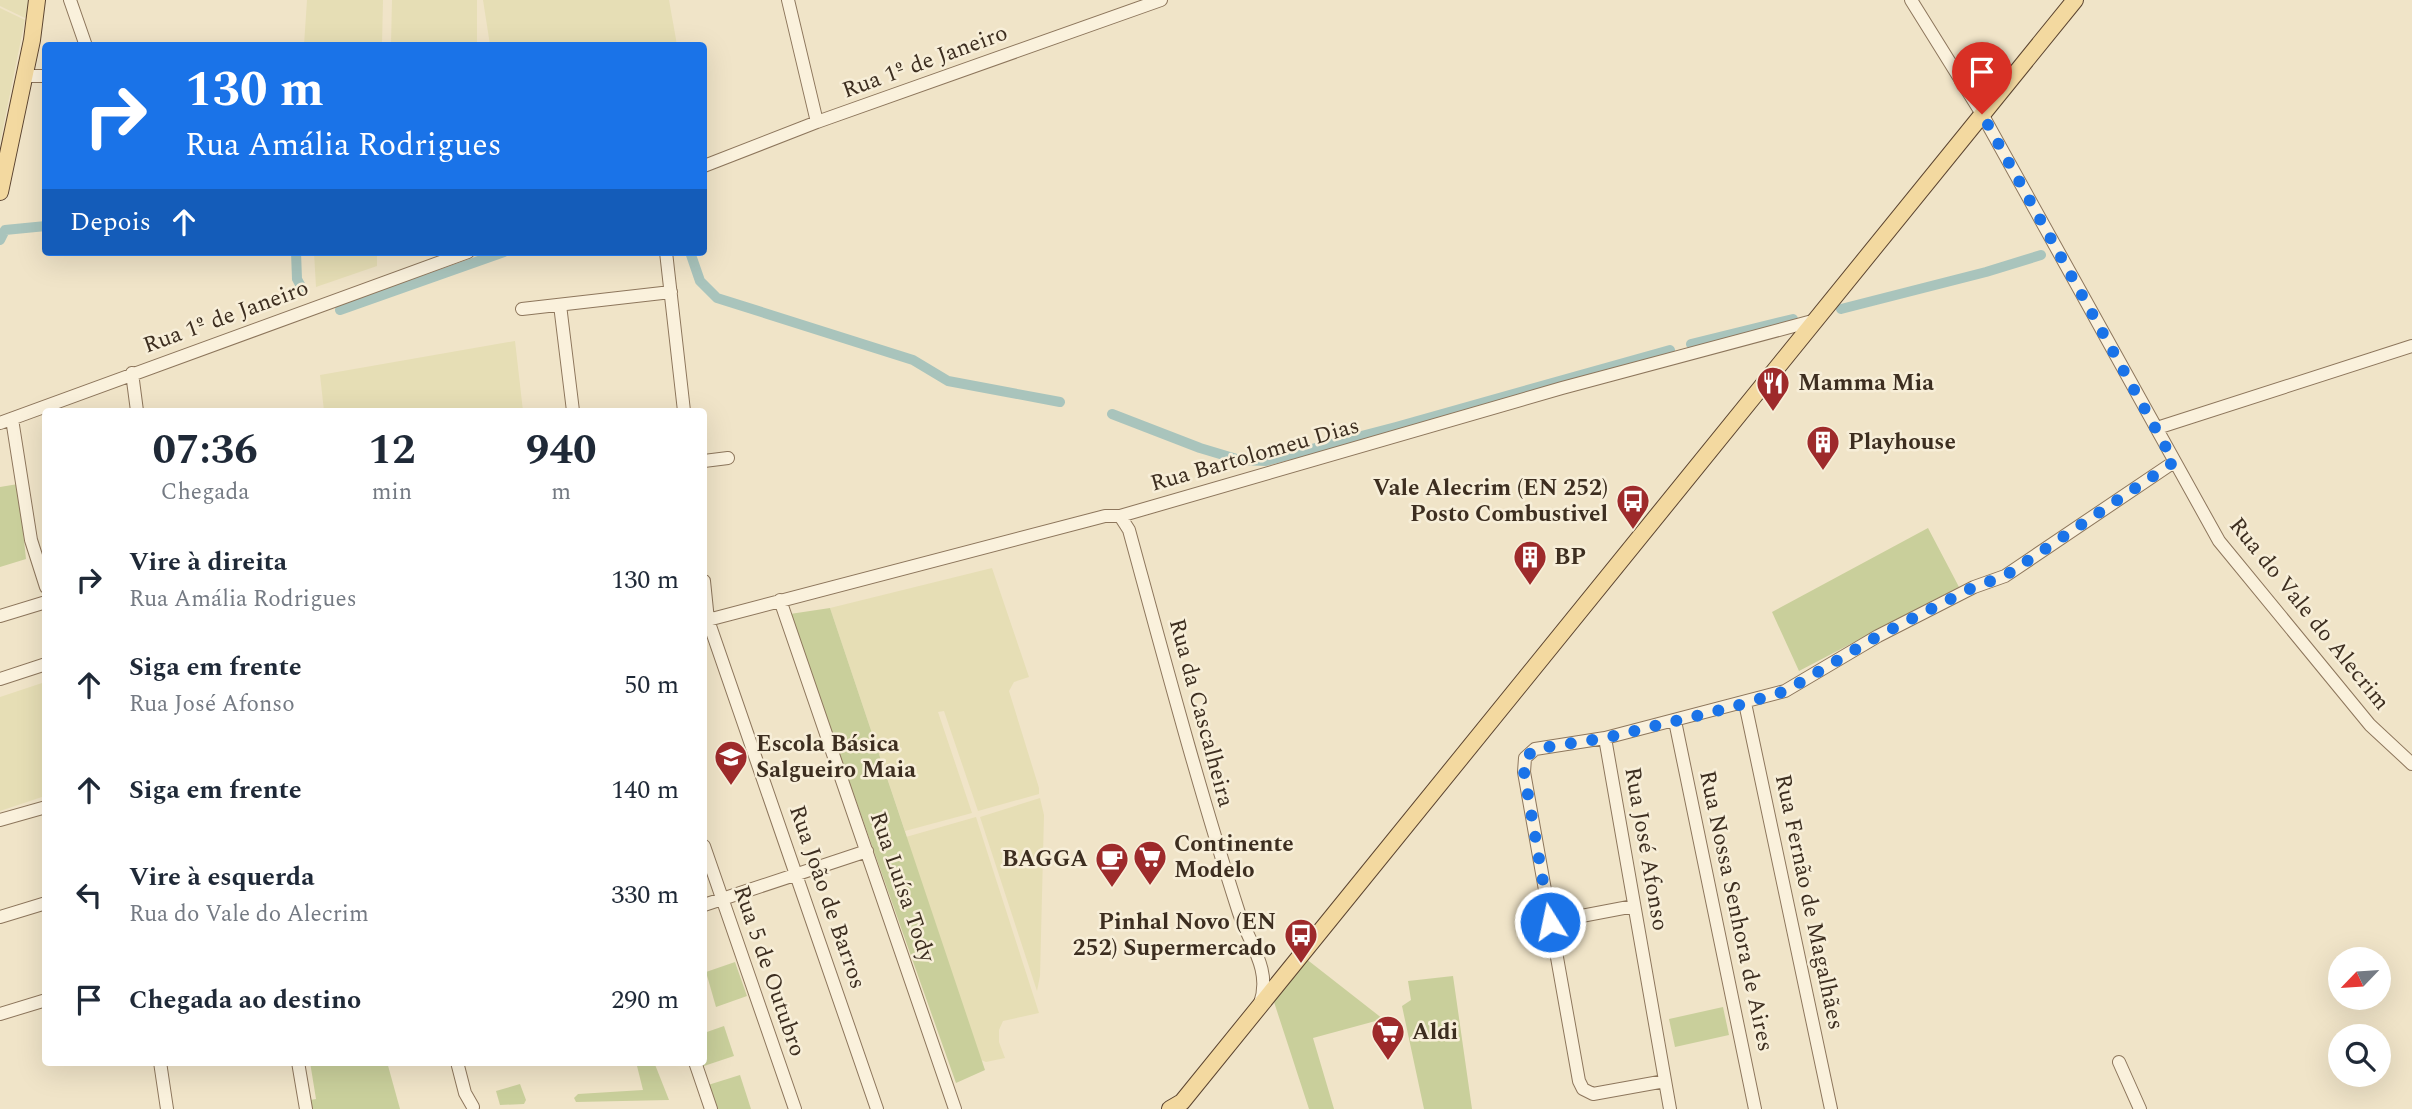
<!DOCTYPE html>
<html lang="pt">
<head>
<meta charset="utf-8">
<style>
	:root { --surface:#fff; --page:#f6f6f7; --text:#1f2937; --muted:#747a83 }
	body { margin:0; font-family:Spectral,serif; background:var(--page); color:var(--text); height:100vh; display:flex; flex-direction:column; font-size:26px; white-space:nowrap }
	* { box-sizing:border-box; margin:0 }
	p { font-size:23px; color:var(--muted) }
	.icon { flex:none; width:38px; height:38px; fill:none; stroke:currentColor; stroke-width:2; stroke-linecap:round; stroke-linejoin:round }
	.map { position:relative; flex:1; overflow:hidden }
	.sheet { position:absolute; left:42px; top:408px; width:665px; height:658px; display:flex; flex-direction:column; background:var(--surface); border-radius:7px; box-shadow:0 7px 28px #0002 }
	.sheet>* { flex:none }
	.hud { position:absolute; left:42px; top:42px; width:665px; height:214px; border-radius:7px; box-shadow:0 7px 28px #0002; background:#1a73e8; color:#fff; overflow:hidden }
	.needle { width:46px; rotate:245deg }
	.tools { position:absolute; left:2328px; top:947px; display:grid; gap:14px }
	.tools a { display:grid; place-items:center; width:63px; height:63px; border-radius:50%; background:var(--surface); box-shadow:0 7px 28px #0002; font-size:35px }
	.pin { position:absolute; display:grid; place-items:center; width:60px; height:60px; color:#fff; margin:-72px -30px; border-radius:50% 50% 50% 0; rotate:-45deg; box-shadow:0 0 7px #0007 }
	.pin .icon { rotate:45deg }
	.me { position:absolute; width:77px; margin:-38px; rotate:350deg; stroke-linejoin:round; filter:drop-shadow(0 0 5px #0008) }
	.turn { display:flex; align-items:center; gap:24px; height:147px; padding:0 28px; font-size:32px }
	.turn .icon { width:91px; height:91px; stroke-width:2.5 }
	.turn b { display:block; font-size:49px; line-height:60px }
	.then { display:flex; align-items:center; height:66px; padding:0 28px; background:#0003; gap:14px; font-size:26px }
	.eta { display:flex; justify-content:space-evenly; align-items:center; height:119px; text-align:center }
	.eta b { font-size:42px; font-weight:700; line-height:49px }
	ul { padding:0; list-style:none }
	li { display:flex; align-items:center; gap:21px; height:105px; padding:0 28px }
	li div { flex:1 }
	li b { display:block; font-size:26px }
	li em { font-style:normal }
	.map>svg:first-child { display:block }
</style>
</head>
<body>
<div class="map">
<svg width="2412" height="1109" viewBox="0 0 2412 1109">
	<rect width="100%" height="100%" fill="#f0e4c8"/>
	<path fill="#e6deb5" d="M0,0h30v12l-5,6 -25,-12z
		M307,0h76l-1,45h-78z
		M392,0h85v45h-86z
		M483,0h186l8,45h-187z
		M0,8l25,12 -25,123z
		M314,252h63v14l-61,21z
		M515,341l8,70h-199l-4,-36z
		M992,568l37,109 -15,5 -5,9 30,97v6l-61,17 -34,-100 -6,1 34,101 -67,18 -75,-223z
		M45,682v114l-45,15v-114z
		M1040,798l4,17 -4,161 -3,15 -57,-174z
		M976,817l63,196 -36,8 -4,9v12l6,16 -19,4 -5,-2 -75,-223z"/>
	<path fill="#c9cf9b" d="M18,484l8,75 -26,8v-80z
		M1928,528l31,59 -160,84 -27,-59z
		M830,608l155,462 -29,13 -166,-469z
		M1305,958l78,61 -70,19 21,71h-25l-35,-107z
		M735,962l12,34 -31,11 -10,-35z
		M1453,976l19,133h-48l-22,-103 9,-6 -3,-19z
		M1723,1007l6,28 -54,12 -6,-28z
		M724,1026l10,30 -33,11 -1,-5h4v-29z
		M310,1062h77l13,47h-88l-2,-9 6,-1z
		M636,1062h18l15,38 -93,2 -2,-4 4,-4 65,-4z
		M740,1075l11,34h-34l-9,-24z
		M520,1084l6,16 -2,4 -24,1 -4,-14z"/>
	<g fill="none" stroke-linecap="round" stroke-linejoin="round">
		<path stroke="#a9c4bc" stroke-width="10" d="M0,240l5,-10 41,-4
			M296,252l1,27 7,13
			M690,252l10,29 17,17 196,62 35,21 112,21
			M1841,309l145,-37 55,-17
			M340,310l164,-58
			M1691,344l102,-25
			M1112,414l88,34 40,12 26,1 130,-34 274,-77"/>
		<defs>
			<path id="minor" d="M70,0l16,46
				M788,0l29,122
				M1911,0l71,114 237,427 151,184 42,39
				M24,76h22
				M704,166l113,-44 344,-122
				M666,252l18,159
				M560,305l13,106
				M522,309l149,-17
				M132,373l5,38
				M12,419l19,121 15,47
				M0,423l468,-171
				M2157,428l255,-82
				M704,461l24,-3
				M1120,516l9,14c35,128 69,256 110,383 10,30 33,57 21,90
				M704,581l4,39 169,489
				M780,600l175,509
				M0,616l46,-14
				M704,621l401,-105h15l442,-128 254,-68
				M0,679l46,-15
				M1745,703l86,406
				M1675,721l80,388
				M1605,738l65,371
				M0,820l46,-13
				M704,846l91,263
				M704,905l163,-54
				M0,917l46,-14
				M1550,922l84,-16
				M0,1014l46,-14
				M160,1062l7,47
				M298,1062l8,47
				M457,1062l8,31 8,14
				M695,1062l16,47
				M2119,1062l21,47
				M1665,1081l-72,13 -10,-5 -4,-8 -55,-309 1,-14 10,-9 70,-11 180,-47 93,-55 96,-49 31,-11 169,-114"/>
			<path id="major" d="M0,192l32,-152 5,-40
				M1170,1109l12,-7 893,-1102"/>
		</defs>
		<use href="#minor" stroke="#8d765c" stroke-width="14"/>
		<use href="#major" stroke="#5b4430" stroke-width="18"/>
		<use href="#minor" stroke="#faf1dc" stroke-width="12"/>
		<use href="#major" stroke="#f3d9a0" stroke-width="16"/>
	</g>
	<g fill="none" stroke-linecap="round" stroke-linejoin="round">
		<path stroke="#1a73e8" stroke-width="12" stroke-dasharray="0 21.6" d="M1550,922l-26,-150 1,-14 10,-9 70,-11 124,-30 57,-17 92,-55 96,-49 31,-11 169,-114 -192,-348"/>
	</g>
	<defs>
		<symbol id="restaurant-pin" viewBox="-11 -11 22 30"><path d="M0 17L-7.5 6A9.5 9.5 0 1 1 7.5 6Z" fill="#9e2a2b" stroke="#f7eed8"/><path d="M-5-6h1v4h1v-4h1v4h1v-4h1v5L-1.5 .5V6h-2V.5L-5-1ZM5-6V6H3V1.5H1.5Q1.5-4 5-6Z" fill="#fff"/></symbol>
		<symbol id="building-pin" viewBox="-11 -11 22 30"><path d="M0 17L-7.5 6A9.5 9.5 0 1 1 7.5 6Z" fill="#9e2a2b" stroke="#f7eed8"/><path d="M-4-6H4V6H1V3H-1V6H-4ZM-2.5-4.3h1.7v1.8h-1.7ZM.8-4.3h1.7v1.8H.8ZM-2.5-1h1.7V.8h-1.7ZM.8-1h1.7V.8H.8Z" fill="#fff"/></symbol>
		<symbol id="bus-pin" viewBox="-11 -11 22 30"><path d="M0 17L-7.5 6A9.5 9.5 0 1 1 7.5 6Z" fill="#9e2a2b" stroke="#f7eed8"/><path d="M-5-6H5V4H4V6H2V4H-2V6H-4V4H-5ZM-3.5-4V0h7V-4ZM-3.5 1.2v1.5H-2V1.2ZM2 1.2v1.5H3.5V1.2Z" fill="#fff"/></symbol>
		<symbol id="school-pin" viewBox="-11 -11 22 30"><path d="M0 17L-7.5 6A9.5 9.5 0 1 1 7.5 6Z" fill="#9e2a2b" stroke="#f7eed8"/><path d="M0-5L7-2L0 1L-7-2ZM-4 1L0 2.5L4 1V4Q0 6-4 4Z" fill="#fff"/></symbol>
		<symbol id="supermarket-pin" viewBox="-11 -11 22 30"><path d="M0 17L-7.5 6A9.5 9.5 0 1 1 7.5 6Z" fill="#9e2a2b" stroke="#f7eed8"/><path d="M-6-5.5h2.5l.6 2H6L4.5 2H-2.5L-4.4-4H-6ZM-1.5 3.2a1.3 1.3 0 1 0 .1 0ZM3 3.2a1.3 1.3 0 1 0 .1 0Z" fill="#fff"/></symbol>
		<symbol id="cafe-pin" viewBox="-11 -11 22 30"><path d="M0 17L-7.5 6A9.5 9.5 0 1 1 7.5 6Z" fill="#9e2a2b" stroke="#f7eed8"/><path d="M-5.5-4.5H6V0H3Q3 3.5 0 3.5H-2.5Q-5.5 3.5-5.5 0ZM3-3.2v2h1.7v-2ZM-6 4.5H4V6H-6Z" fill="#fff"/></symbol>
	</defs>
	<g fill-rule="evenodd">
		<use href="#restaurant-pin" x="1754" y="364" width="38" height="52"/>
		<use href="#building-pin" x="1804" y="423" width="38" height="52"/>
		<use href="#bus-pin" x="1614" y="482" width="38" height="52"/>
		<use href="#building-pin" x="1511" y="538" width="38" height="52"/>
		<use href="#school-pin" x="712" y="738" width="38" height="52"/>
		<use href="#supermarket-pin" x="1131" y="838" width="38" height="52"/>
		<use href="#cafe-pin" x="1093" y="840" width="38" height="52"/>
		<use href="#bus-pin" x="1282" y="916" width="38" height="52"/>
		<use href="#supermarket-pin" x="1369" y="1013" width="38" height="52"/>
	</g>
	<g text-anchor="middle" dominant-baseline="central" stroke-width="5" stroke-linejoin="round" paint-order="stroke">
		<g font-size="23" fill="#3d2e20" stroke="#f7eed8">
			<text transform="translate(925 62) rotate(-20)">Rua 1º de Janeiro</text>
			<text transform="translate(226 317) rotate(-20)">Rua 1º de Janeiro</text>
			<text transform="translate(1255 455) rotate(-16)">Rua Bartolomeu Dias</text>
			<text transform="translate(2309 614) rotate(51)">Rua do Vale do Alecrim</text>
			<text transform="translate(1201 713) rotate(75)">Rua da Cascalheira</text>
			<text transform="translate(1646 849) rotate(80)">Rua José Afonso</text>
			<text transform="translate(902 887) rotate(71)">Rua Luísa Tody</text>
			<text transform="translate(827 897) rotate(71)">Rua João de Barros</text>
			<text transform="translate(1809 902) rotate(78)">Rua Fernão de Magalhães</text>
			<text transform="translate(1736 911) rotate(78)">Rua Nossa Senhora de Aires</text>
			<text transform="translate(769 971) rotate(71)">Rua 5 de Outubro</text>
		</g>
		<g font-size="23" font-weight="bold" fill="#3d2e20" stroke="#f7eed8" text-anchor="start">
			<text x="1798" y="383">Mamma Mia</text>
			<text x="1848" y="442">Playhouse</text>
			<text x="1608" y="488" text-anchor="end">Vale Alecrim (EN 252)<tspan x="1608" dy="26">Posto Combustivel</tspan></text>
			<text x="1554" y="557">BP</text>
			<text x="756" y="744">Escola Básica<tspan x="756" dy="26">Salgueiro Maia</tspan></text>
			<text x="1174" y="844">Continente<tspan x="1174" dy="26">Modelo</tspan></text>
			<text x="1088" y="859" text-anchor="end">BAGGA</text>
			<text x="1276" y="922" text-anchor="end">Pinhal Novo (EN<tspan x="1276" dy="26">252) Supermercado</tspan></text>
			<text x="1412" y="1032">Aldi</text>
		</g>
	</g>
</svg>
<div class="tools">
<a><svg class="needle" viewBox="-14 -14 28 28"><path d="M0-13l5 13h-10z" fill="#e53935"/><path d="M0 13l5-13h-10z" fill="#747a83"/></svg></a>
<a><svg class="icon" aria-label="search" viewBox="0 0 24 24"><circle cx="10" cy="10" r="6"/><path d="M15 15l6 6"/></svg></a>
</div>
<div class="pin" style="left:1982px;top:114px;background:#d93025"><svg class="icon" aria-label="arrive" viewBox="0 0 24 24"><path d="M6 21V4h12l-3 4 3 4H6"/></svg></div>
<svg class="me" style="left:1550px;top:922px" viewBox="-20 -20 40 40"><circle r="17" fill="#1a73e8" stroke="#fff" stroke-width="3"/><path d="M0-11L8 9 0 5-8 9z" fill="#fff"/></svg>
<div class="hud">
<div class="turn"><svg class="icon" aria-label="right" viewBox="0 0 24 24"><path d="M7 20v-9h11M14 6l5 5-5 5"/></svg><div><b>130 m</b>Rua Amália Rodrigues</div></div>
<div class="then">Depois<svg class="icon" aria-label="ahead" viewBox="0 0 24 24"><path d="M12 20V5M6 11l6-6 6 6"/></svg></div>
</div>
<section class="sheet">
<div class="eta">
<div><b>07:36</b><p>Chegada</p></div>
<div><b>12</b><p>min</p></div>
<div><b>940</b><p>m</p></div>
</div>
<ul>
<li><svg class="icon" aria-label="right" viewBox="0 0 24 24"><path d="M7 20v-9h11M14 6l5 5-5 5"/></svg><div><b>Vire à direita</b><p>Rua Amália Rodrigues</p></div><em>130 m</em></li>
<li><svg class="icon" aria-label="ahead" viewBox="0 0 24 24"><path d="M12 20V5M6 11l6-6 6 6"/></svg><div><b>Siga em frente</b><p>Rua José Afonso</p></div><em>50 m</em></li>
<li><svg class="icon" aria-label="ahead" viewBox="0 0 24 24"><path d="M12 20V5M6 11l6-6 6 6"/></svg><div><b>Siga em frente</b></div><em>140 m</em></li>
<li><svg class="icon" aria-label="left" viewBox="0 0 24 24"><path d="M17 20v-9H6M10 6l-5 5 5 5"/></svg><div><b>Vire à esquerda</b><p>Rua do Vale do Alecrim</p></div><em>330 m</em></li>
<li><svg class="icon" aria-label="arrive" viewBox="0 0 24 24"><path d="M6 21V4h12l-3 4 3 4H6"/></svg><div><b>Chegada ao destino</b></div><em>290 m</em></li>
</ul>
</section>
</div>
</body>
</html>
